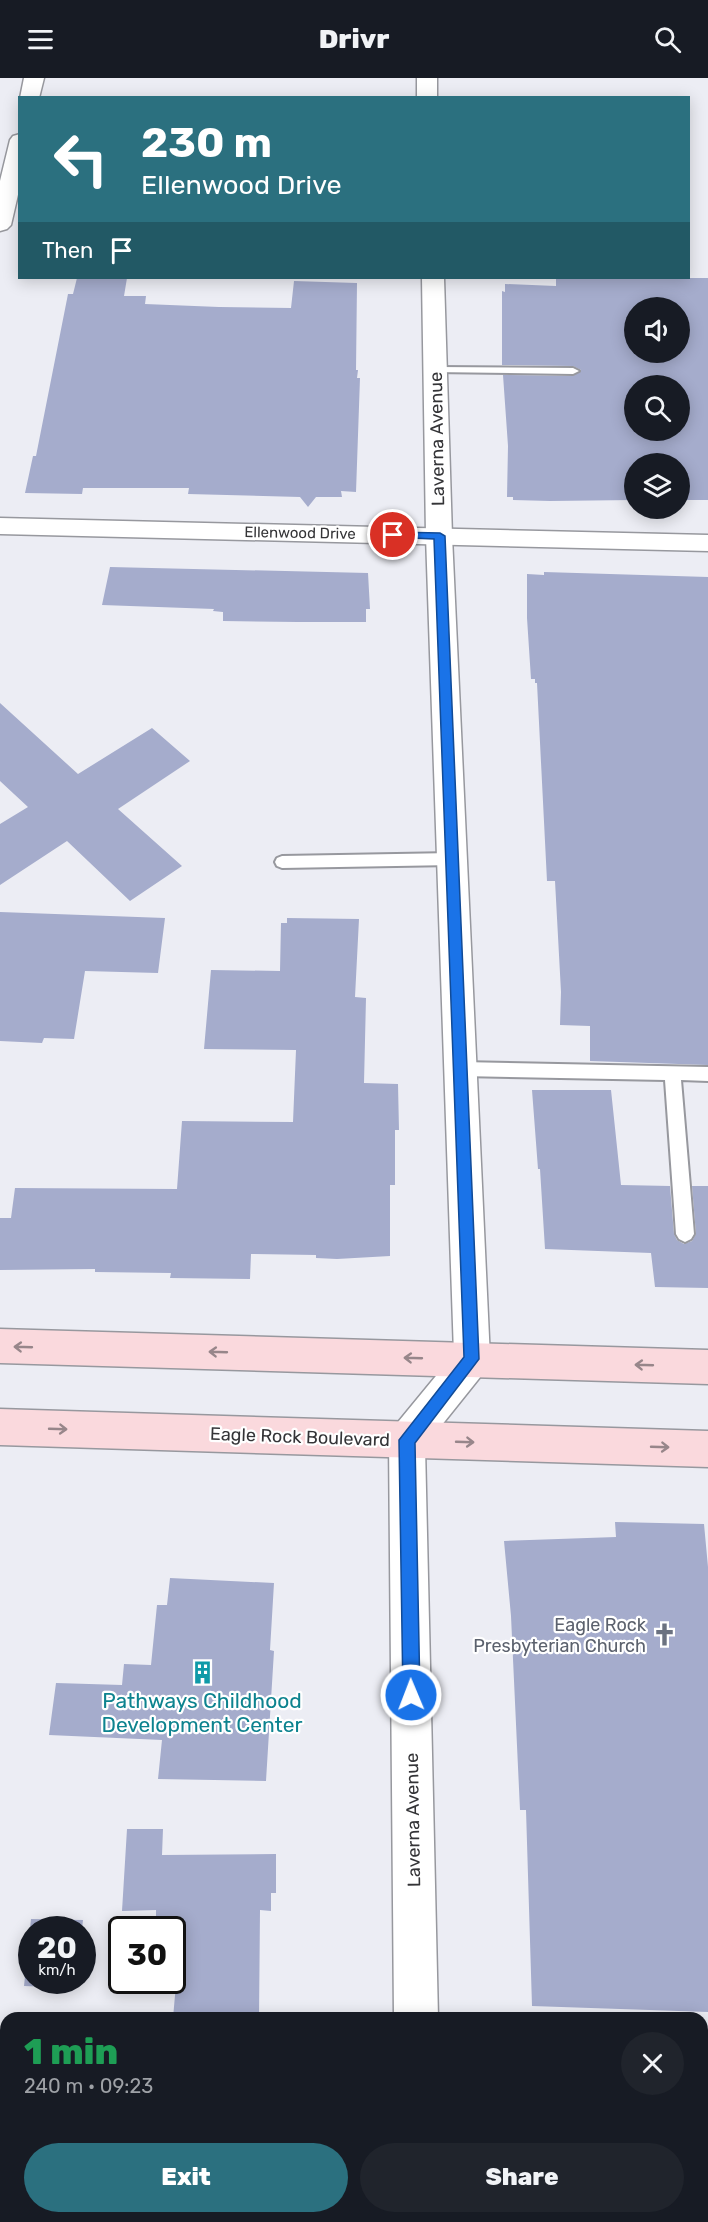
<!DOCTYPE html>
<html lang="en">
<head>
<meta charset="utf-8">
<style>
	:root { --surface:#171b24; --page:#20242c; --text:#f1f3f6; --muted:#9ea1a6; --accent:#2b707f }
	body { margin:0; font-family:Rubik,sans-serif; background:var(--page); color:var(--text); height:100vh; display:flex; flex-direction:column; font-size:22px; white-space:nowrap }
	* { box-sizing:border-box; margin:0 }
	p { font-size:20px; color:var(--muted) }
	.icon { flex:none; width:33px; height:33px; fill:none; stroke:currentColor; stroke-width:2; stroke-linecap:round; stroke-linejoin:round }
	.map { position:relative; flex:1; overflow:hidden }
	.drawer { position:absolute; left:0px; top:1934px; width:708px; height:212px; display:flex; flex-direction:column; background:var(--surface); border-radius:18px 18px 0 0; box-shadow:0 3px 15px #0003 }
	.drawer>* { flex:none }
	.hud { position:absolute; left:18px; top:18px; width:672px; height:183px; border-radius:0px; box-shadow:0 3px 15px #0003; background:#2b707f; color:#fff; overflow:hidden }
	.tools { position:absolute; left:624px; top:219px; display:grid; gap:12px }
	.tools a { display:grid; place-items:center; width:66px; height:66px; border-radius:50%; background:var(--surface); box-shadow:0 3px 15px #0003; font-size:30px }
	.speed { position:absolute; left:18px; top:1838px; display:flex; gap:12px; font-size:30px; font-weight:700; text-align:center }
	.speed>* { display:grid; place-content:center; width:78px; height:78px; border-radius:50%; background:var(--surface); box-shadow:0 3px 15px #0003; line-height:1 }
	.speed small { font-size:15px; font-weight:400 }
	.speed .limit { border:3px solid #111; border-radius:9px; background:#fff; color:#111 }
	.pin { position:absolute; display:grid; place-items:center; width:51px; height:51px; color:#fff; margin:-26px; border:3px solid #fff; border-radius:50%; box-shadow:0 2px 6px #0007 }
	.me { position:absolute; width:66px; margin:-33px; rotate:359deg; stroke-linejoin:round; filter:drop-shadow(0 0 4px #0008) }
	.turn { display:flex; align-items:center; gap:21px; height:126px; padding:0 24px; font-size:27px }
	.turn .icon { width:78px; height:78px; stroke-width:2.5 }
	.turn b { display:block; font-size:42px; line-height:51px }
	.then { display:flex; align-items:center; height:57px; padding:0 24px; background:#0003; gap:12px; font-size:22px }
	.round { display:grid; place-items:center; flex:none; width:63px; height:63px; border-radius:32px; background:var(--page) }
	.overview { display:flex; align-items:center; justify-content:space-between; height:102px; padding:0 24px }
	h1 { font-size:36px; font-weight:800; line-height:45px; color:#1e9e55 }
	.button { display:flex; gap:12px; margin-top:auto; padding:12px 24px }
	.button a { flex:1; height:69px; border-radius:36px; background:var(--accent); color:#fff; font-size:24px; font-weight:800; line-height:69px; text-align:center }
	.button a+a { background:var(--page); color:var(--text) }
	header { display:flex; justify-content:space-between; align-items:center; height:78px; padding:0 24px; background:var(--surface); font-size:27px; font-weight:800 }
	.map>svg:first-child { display:block }
</style>
</head>
<body>
<header><svg class="icon" aria-label="menu" viewBox="0 0 24 24"><path d="M4 6h16M4 12h16M4 18h16"/></svg>Drivr<svg class="icon" aria-label="search" viewBox="0 0 24 24"><circle cx="10" cy="10" r="6"/><path d="M15 15l6 6"/></svg></header>
<div class="map">
<svg width="708" height="2144" viewBox="0 0 708 2144">
	<rect width="100%" height="100%" fill="#ecedf4"/>
	<path fill="#a5accc" fill-rule="evenodd" d="M77,200h50l-3,18h22l-1,8 74,3 72,1 3,-27 63,2 -1,87h2l-1,8h3l-4,114 -15,-1 1,6h-26l-8,10 -8,-10 -112,-3 1,-6h-106l-1,6 -57,-1 8,-37h3l32,-162h5z
		M556,200h152v222h-28v-36h-46v36l-84,1 -37,-1v-3h-6l1,-51 -5,-71 70,1 8,-6 -8,-4 -71,-1v-74l3,1v-8l51,2zM634,230h46v44h-46zM634,308h46v44h-46z
		M110,489l258,6 2,36h-4v13h-68l-75,-1v-9l-10,-1 1,-2 -112,-4z
		M544,494l164,5v488l-118,-4v-35l-30,-1 1,-33 -6,-111h-8l-10,-198h-2v-4h-4l-4,-61v-44l17,1z
		M0,625l78,71 74,-46 38,33 -72,48 64,57 -52,35 -63,-60 -67,44v-61l28,-17 -28,-26z
		M0,834l165,6 -7,55 -73,-2 -11,68 -30,-1 -2,5 -42,-2z
		M287,840l72,1 -4,78 11,1 -2,85 34,1 1,46h-4v55h-5v71l-53,3 -21,-1v-3l-65,-1 -1,25 -80,-1 1,-5 -76,-1v-3l-95,1v-52h11l4,-30 162,1 5,-68 111,1 3,-72 -92,-1 7,-79 69,1 1,-48h6z
		M532,1012h79l10,95 49,1 4,48 3,6 7,4 8,-3 4,-7 -4,-48h16v102l-53,-1 -4,-34 -106,-4 -5,-80h-2z
		M615,1444l89,2 4,43v445l-176,-6 -6,-196h-6l-9,-194 -7,-75 112,-4z
		M170,1500l104,5 -4,67 4,1 -8,130 -108,-2 4,-39 -113,-5 7,-52 66,2 2,-21 27,1 6,-60h10z
		M127,1751h36l-1,26 114,-1v39h-5v18l-11,-1 -1,108h-86l6,-68h-7v-21h-16v-19l-34,1z
		M31,1841l52,1 -1,9h-50v51h46l-1,8 -53,-2z"/>
	<g fill="none" stroke-linecap="round" stroke-linejoin="round">
		<defs>
			<path id="service" d="M436,289l137,1 6,3 -6,3 -141,-2v-4z
				M453,775l5,2 2,4 -2,4 -5,2 -171,3 -5,-2 -2,-4 2,-4 5,-2z
				M461,984l247,5v14l-27,-1 13,154 -3,5 -6,3 -6,-3 -3,-5 -11,-154 -204,-4 -6,-2 -2,-5 2,-5z
				M702,2011h6v22h-6z"/>
			<path id="minor" d="M24,0h20l-5,20h-19z
				M417,0h20v20h-20z
				M20,56v52l-9,39 -4,4 -7,2v-50l10,-41 3,-4z
				M422,200h22l8,258 38,823 -5,12 -60,75 13,572h-44l-5,-578 5,-13 60,-73 -28,-818z
				M395,2139h46v5h-46z"/>
			<path id="tertiary" d="M0,440l708,17v16l-708,-17z"/>
			<path id="secondary" d="M0,1251l708,21v34l-708,-21z
				M0,1331l708,22v36l-708,-22z"/>
		</defs>
		<use href="#service" stroke="#97989e" stroke-width="4"/>
		<use href="#minor" stroke="#97989e" stroke-width="3"/>
		<use href="#tertiary" stroke="#97989e" stroke-width="3"/>
		<use href="#secondary" stroke="#97989e" stroke-width="3"/>
		<use href="#service" fill="#fff" fill-rule="evenodd"/>
		<use href="#minor" fill="#fff" fill-rule="evenodd"/>
		<use href="#tertiary" fill="#fff" fill-rule="evenodd"/>
		<use href="#secondary" fill="#fad9dd" fill-rule="evenodd"/>
	</g>
	<defs><path id="oneway-shaft" d="M-6 0H5M1.5-3L5.5 0L1.5 3" fill="none" stroke-width="1.6" stroke-linecap="round" stroke-linejoin="round" transform="scale(1.5)"/></defs>
	<g stroke="#97868a">
		<use href="#oneway-shaft" transform="translate(23 1269) rotate(-178)"/>
		<use href="#oneway-shaft" transform="translate(218 1274) rotate(-178)"/>
		<use href="#oneway-shaft" transform="translate(413 1280) rotate(-178)"/>
		<use href="#oneway-shaft" transform="translate(644 1287) rotate(-178)"/>
		<use href="#oneway-shaft" transform="translate(58 1351) rotate(2)"/>
		<use href="#oneway-shaft" transform="translate(465 1364) rotate(2)"/>
		<use href="#oneway-shaft" transform="translate(660 1369) rotate(2)"/>
	</g>
	<path fill="#1a73e8" stroke="#114b97" stroke-width="1.5" d="M393,454l47,1 5,3 34,823 -64,84 5,252 -3,6 -6,3 -6,-3 -2,-6 -4,-255 65,-83 -30,-818 -45,-2v-4z"/>
	<defs>
		<symbol id="church-bare" viewBox="-9 -9 18 18"><path d="M-1.2-6h2.4v3.5h3.3v2.4h-3.3V6h-2.4V-.1h-3.3v-2.4h3.3Z" fill="#6b7280" stroke="#fff" stroke-width="2.5" paint-order="stroke"/></symbol>
		<symbol id="building-bare" viewBox="-9 -9 18 18"><path d="M-4-6H4V6H1V3H-1V6H-4ZM-2.5-4.3h1.7v1.8h-1.7ZM.8-4.3h1.7v1.8H.8ZM-2.5-1h1.7V.8h-1.7ZM.8-1h1.7V.8H.8Z" fill="#0f9aa8" stroke="#fff" stroke-width="2.5" paint-order="stroke"/></symbol>
	</defs>
	<g fill-rule="evenodd">
		<use href="#church-bare" x="648" y="1540" width="33" height="33"/>
		<use href="#building-bare" x="186" y="1578" width="33" height="33"/>
	</g>
	<g text-anchor="middle" dominant-baseline="central" stroke-width="4.5" stroke-linejoin="round" paint-order="stroke">
		<g font-size="15" fill="#343437" stroke="#fff">
			<text transform="translate(300 455) rotate(1)">Ellenwood Drive</text>
		</g>
		<g font-size="18" fill="#343437" stroke="#fff">
			<text transform="translate(437 361) rotate(-91)">Laverna Avenue</text>
			<text transform="translate(300 1359) rotate(2)">Eagle Rock Boulevard</text>
			<text transform="translate(413 1742) rotate(-91)">Laverna Avenue</text>
		</g>
		<g font-size="18" fill="#5b616d" stroke="#fff" text-anchor="end">
			<text x="646" y="1547">Eagle Rock<tspan x="646" dy="21">Presbyterian Church</tspan></text>
		</g>
		<g font-size="21" fill="#0d838f" stroke="#fff">
			<text x="202" y="1622">Pathways Childhood<tspan x="202" dy="24">Development Center</tspan></text>
		</g>
	</g>
</svg>
<div class="tools">
<a><svg class="icon" aria-label="sound" viewBox="0 0 24 24"><path d="M4 9h4l5-4v14l-5-4H4zM17 9q2 3 0 6"/></svg></a>
<a><svg class="icon" aria-label="search" viewBox="0 0 24 24"><circle cx="10" cy="10" r="6"/><path d="M15 15l6 6"/></svg></a>
<a><svg class="icon" aria-label="layers" viewBox="0 0 24 24"><path d="M12 4l9 5-9 5-9-5zM3 14l9 5 9-5"/></svg></a>
</div>
<div class="speed"><div>20<small>km/h</small></div><div class="limit">30</div></div>
<div class="pin" style="left:393px;top:457px;background:#d93025"><svg class="icon" aria-label="arrive" viewBox="0 0 24 24"><path d="M6 21V4h12l-3 4 3 4H6"/></svg></div>
<svg class="me" style="left:411px;top:1617px" viewBox="-20 -20 40 40"><circle r="17" fill="#1a73e8" stroke="#fff" stroke-width="3"/><path d="M0-11L8 9 0 5-8 9z" fill="#fff"/></svg>
<div class="hud">
<div class="turn"><svg class="icon" aria-label="left" viewBox="0 0 24 24"><path d="M17 20v-9H6M10 6l-5 5 5 5"/></svg><div><b>230 m</b>Ellenwood Drive</div></div>
<div class="then">Then<svg class="icon" aria-label="arrive" viewBox="0 0 24 24"><path d="M6 21V4h12l-3 4 3 4H6"/></svg></div>
</div>
<section class="drawer">
<div class="overview"><div><h1>1 min</h1><p>240 m · 09:23</p></div><a class="round"><svg class="icon" aria-label="close" viewBox="0 0 24 24"><path d="M6 6l12 12M18 6L6 18"/></svg></a></div>
<div class="button"><a>Exit</a><a>Share</a></div>
</section>
</div>
</body>
</html>
